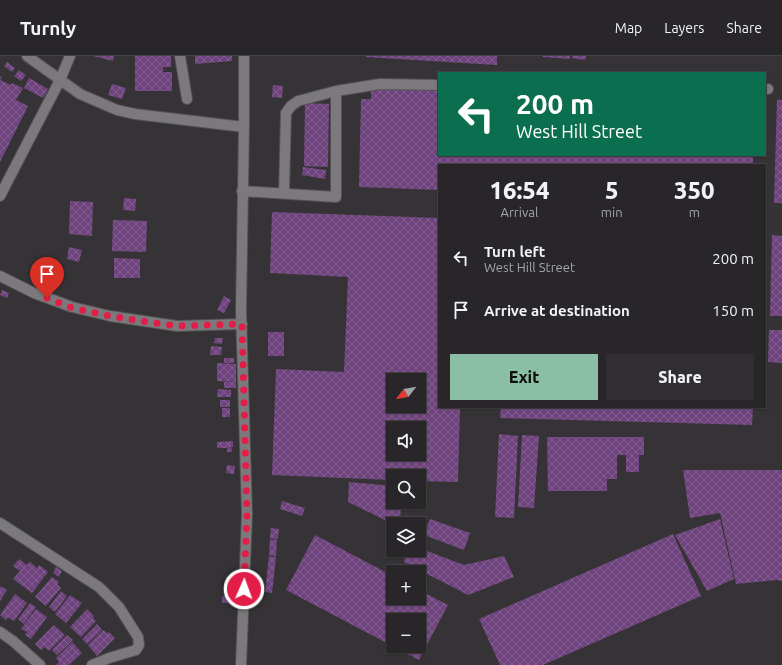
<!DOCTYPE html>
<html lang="en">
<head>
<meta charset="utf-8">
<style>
	:root { --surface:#282628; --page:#302e30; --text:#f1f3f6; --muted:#a5a5a8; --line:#444345; --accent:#8abfa5 }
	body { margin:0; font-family:Ubuntu,sans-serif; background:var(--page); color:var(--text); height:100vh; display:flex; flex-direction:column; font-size:15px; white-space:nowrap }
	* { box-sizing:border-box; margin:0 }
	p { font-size:13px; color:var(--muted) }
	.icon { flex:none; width:22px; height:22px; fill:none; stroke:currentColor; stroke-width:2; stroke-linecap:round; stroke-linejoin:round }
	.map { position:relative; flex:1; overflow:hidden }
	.side { position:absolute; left:438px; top:108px; width:328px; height:244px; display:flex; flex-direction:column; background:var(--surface); border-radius:0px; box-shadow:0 1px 3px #0004,0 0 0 1px var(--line) }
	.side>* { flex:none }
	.hud { position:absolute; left:438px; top:16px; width:328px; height:84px; border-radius:0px; box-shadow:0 1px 3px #0004,0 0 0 1px var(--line); background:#0b6e4f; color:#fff; overflow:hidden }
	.needle { width:26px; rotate:239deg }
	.controls { position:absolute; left:386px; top:317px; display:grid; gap:8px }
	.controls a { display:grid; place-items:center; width:40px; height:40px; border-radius:0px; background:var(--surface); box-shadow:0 1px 3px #0004,0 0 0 1px var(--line); font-size:20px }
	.pin { position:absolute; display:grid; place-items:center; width:34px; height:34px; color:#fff; margin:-41px -17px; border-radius:50% 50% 50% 0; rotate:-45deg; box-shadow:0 0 4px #0007 }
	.pin .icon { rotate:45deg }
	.me { position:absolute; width:44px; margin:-22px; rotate:2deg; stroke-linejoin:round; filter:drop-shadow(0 0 3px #0008) }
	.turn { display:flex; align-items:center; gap:14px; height:84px; padding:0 12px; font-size:18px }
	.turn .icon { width:52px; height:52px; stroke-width:2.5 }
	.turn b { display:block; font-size:28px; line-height:34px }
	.eta { display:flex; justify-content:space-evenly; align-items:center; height:68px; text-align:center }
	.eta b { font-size:24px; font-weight:800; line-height:28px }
	.button { display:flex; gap:8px; margin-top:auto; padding:8px 12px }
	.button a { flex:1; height:46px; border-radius:0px; background:var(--accent); color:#111; font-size:16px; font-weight:800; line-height:46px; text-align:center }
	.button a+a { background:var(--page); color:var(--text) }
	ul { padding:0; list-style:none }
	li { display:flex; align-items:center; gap:12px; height:52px; padding:0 12px }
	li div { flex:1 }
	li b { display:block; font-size:15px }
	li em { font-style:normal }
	header { display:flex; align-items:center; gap:24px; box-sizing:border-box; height:56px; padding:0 20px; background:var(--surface); border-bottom:1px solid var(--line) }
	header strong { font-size:19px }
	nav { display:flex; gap:22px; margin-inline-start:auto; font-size:14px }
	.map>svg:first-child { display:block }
</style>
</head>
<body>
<header>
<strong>Turnly</strong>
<nav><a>Map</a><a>Layers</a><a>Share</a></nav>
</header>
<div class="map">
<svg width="782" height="609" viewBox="0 0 782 609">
	<defs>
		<pattern id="building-cross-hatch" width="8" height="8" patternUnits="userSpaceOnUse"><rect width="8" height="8" fill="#6f447e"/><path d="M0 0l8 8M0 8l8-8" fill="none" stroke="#835e8f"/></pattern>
	</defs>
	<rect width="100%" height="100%" fill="#353335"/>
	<path fill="url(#building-cross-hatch)" fill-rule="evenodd" d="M93,0h21l-1,5z
		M135,0h36v11h-8v5h9v19h-37z
		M195,0h37v5l-37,3z
		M366,0h131v9l-131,-8z
		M543,0h27v3l-27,-2z
		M572,0h14l-1,4 -13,-2z
		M7,6l8,6 -3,4 -8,-6z
		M19,14l7,5 -5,6 -7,-5z
		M0,20l2,1 -2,3 11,5 1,-2 11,5 -7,12 12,6 -28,56z
		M29,22l19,11 -5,9 -19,-10z
		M112,28l14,4 -4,11 -14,-4z
		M273,29l10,1 -1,12 -10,-1z
		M371,30l68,3v66h314v10h-314v25l-80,-3 2,-88h10z
		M777,44h5v103h-8z
		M305,47l24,1 -1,63 -24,-1z
		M303,111l23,3 -1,9 -23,-4z
		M124,142l12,1 -1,12 -12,-1z
		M70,145l23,1 -1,34 -23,-2z
		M272,156l167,6v189h21l-2,75 -39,-1v-5h-26v4l-121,-5 4,-106 68,3 4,-95 -78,-4zM393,324h26v26h-26zM393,372h26v26h-26z
		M113,164l34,1 -1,31 -34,-1z
		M772,179l10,1v80h-12z
		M69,191l13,3 -3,12 -12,-3z
		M114,202l26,1v19h-26z
		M2,234l7,3 -2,5 -7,-3z
		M224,240l7,4 -7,13 -7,-3z
		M769,274h13v33l-14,-1z
		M268,276h16v24h-16z
		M215,282h8l-1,6 -8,-1z
		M211,290l11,1 -1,8h-11z
		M224,302h10v5h-10z
		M217,307l19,1v18l-19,-1z
		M224,326h12v6h-12z
		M218,333l13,1v7h-14z
		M220,344h10v7h-10z
		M501,351h252l-1,18 -252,-7z
		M222,352h8v9h-8z
		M499,378l19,2 -4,82 -19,-1z
		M522,379l17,1 -5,72 -16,-1z
		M547,381h97v18h-5v17h-13v-17h-9v24h-10v12h-59z
		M233,385v6h-2l1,5h-5v-4h-10v-6z
		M227,409l8,1 -1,8 -8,-1z
		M683,414h99v111l-5,-1 -41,4 -16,-71 -30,5z
		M349,426l44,4v16h8l-1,22h-7l-45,-22z
		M282,445l23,7 -3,8 -22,-7z
		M406,459l21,8 -4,12 -4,-1v-10h-17z
		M430,463l40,14 -6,17 -40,-15z
		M720,463l14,60 -27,12 -32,-56z
		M271,472l8,1 -1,10 -8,-1z
		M673,478l28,62 -158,69h-43l-21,-46z
		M315,479l78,41v22h26v-8l29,15 -29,55 -133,-70zM393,564h26v26h-26z
		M270,483l7,1 -1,16 -7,-1z
		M419,492l45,17 40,-9 10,21 -46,18 -64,-33 2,-12h13z
		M269,500l7,1 -4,36 -7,-1z
		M19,503l8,6 3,-3 7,6 2,-3 9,7 -16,21 -19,-14 7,-8 -7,-5z
		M56,511l6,4 -3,6 -6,-4z
		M52,521l7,5 -2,2 4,4 -15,18 -11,-9z
		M0,530l7,4 -7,11z
		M61,535l6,5 -12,16 -6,-5z
		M15,538l12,9 -13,18 -6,-4 -2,3 -6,-5z
		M70,539l12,8 -16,20 -11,-9z
		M222,540h6l1,7h-7z
		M30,547l6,4 -12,17 -6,-5z
		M36,553l11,8 -16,22 -6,-4 2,-3 -6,-3z
		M87,553l7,7 -1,2 3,3 -15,16 -11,-10z
		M97,568l5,6 -15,14 -5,-5z
		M54,569l11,10 -16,16 -4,-4 -4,3 -6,-6z
		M103,574l4,3 2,-1 6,6 -18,18 -9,-11z
		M67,579l6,5 -16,15 -5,-5z
		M72,586l10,11 -13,12h-13l3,-3 -3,-4z"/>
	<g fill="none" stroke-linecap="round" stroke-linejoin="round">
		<defs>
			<path id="street" d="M27,0l53,38 37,16 18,4 109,13
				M180,0l7,43
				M765,33h3
				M242,135l94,6v-106
				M284,137l2,-80 5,-7 7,-5 38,-10 44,-7 59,1
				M0,140l60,-116 10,-24
				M0,220l34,17 38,14 38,9 67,10 65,-2
				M0,467l99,64 20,20 19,30 1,8 -3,5 -27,8 -17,7
				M0,576l13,9 27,24
				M241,609l6,-151 -6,-203 3,-184v-71"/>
		</defs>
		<use href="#street" stroke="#535154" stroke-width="12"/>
		<use href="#street" stroke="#7b797c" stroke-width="10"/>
	</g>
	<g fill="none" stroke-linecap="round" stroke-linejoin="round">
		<path stroke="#e11d48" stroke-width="7" stroke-dasharray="0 12.6" d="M47,242l25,10 38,8 37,6 30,4 65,-2 5,190 -3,75"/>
	</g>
</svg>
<div class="controls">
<a><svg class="needle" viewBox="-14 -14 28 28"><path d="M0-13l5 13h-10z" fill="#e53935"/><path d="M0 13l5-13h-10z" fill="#a5a5a8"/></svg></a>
<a><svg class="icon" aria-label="sound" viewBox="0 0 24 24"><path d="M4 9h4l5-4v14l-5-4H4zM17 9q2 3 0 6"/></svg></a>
<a><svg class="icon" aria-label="search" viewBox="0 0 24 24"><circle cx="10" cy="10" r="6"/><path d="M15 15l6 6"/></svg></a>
<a><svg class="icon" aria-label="layers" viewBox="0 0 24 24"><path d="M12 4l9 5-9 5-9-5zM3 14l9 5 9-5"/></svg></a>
<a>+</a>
<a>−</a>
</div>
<div class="pin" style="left:47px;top:242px;background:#d93025"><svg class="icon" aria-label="arrive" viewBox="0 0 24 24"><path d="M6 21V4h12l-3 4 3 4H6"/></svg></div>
<svg class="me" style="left:244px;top:533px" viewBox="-20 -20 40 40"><circle r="17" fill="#e11d48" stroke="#fff" stroke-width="3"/><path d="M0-11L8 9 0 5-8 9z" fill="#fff"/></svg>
<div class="hud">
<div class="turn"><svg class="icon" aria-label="left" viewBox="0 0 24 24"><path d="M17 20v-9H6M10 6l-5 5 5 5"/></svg><div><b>200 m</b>West Hill Street</div></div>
</div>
<section class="side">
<div class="eta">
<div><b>16:54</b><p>Arrival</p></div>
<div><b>5</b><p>min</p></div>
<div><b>350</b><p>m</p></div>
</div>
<ul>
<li><svg class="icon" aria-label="left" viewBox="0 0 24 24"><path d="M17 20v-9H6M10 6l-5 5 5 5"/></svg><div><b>Turn left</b><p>West Hill Street</p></div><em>200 m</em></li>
<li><svg class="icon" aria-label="arrive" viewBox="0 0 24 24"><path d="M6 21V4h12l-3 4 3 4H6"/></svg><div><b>Arrive at destination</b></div><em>150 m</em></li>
</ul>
<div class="button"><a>Exit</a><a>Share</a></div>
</section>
</div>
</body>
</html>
